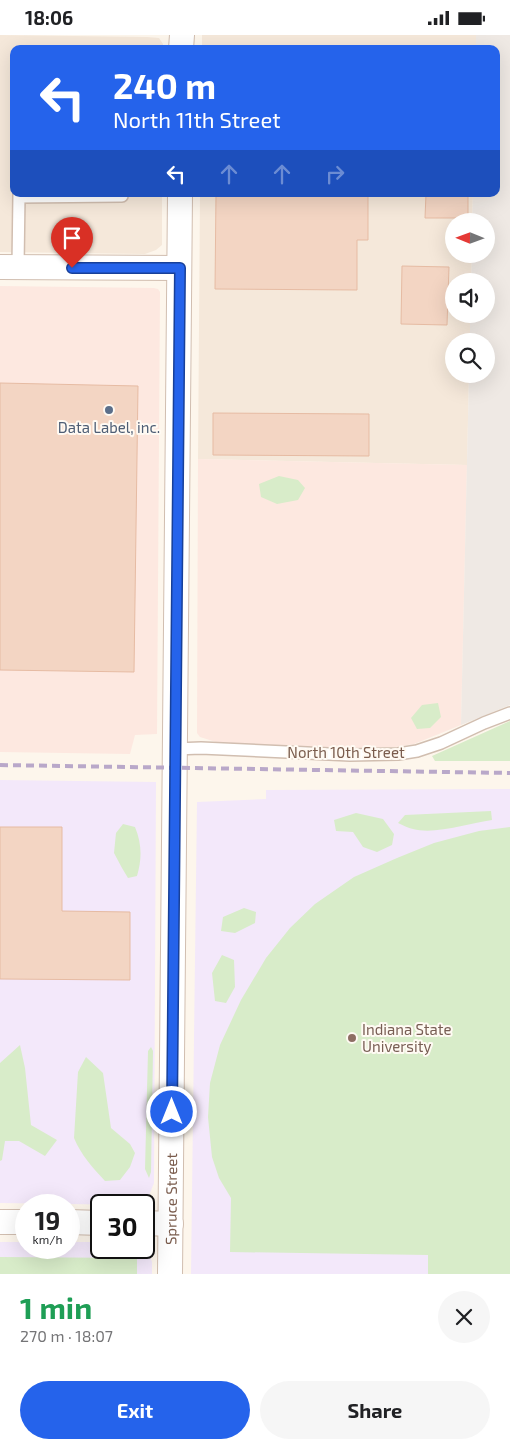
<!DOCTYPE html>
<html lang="en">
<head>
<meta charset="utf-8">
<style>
	:root { --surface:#fff; --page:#f6f6f6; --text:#202124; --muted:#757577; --accent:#2563eb }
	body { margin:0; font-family:"Exo 2",sans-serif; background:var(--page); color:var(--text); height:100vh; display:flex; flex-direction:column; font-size:19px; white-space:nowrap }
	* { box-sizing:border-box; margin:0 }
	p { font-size:16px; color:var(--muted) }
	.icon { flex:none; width:28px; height:28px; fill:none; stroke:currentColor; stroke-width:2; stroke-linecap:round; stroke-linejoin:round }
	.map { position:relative; height:1239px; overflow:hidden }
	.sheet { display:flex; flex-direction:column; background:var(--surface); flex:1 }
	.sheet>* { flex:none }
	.top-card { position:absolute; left:10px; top:10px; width:490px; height:152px; border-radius:10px; box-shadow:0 5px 20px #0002; background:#2563eb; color:#fff; overflow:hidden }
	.needle { width:32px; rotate:271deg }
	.fabs { position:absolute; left:445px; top:178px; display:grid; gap:10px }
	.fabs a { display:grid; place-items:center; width:50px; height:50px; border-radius:50%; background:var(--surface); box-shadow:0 5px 20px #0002; font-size:25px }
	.speed { position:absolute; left:15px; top:1159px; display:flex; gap:10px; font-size:25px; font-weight:700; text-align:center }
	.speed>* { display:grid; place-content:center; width:65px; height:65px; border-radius:50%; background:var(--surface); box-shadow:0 5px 20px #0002; line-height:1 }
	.speed small { font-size:12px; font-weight:400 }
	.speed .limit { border:2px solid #111; border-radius:8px; background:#fff; color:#111 }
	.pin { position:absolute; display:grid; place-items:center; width:42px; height:42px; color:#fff; margin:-51px -21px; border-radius:50% 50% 50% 0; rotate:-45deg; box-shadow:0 0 5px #0007 }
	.pin .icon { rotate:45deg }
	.me { position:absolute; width:55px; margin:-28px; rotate:0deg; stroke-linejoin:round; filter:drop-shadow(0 0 4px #0008) }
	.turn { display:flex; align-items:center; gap:18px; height:105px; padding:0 20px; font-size:22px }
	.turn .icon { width:65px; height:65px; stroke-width:2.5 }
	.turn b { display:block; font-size:35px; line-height:42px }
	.lanes { display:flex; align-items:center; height:48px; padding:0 20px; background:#0003; justify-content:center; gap:25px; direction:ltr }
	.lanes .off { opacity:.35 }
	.round { display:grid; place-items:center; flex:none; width:52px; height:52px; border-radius:26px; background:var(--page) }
	.summary { display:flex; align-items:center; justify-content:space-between; height:85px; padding:0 20px }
	h1 { font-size:30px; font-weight:700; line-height:38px; color:#1e9e55 }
	.primary-button { display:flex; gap:10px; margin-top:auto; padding:10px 20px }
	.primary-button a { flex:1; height:58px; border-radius:30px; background:var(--accent); color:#fff; font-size:20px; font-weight:700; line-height:58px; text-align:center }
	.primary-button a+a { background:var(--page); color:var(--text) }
	.status { display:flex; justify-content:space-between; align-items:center; height:35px; padding:0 25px; background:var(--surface); direction:ltr }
	.status svg { height:14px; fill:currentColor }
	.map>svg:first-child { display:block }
</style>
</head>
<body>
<div class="status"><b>18:06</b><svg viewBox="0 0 49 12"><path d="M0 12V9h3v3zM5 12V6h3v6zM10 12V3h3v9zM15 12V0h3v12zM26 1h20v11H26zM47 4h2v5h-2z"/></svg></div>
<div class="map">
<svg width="510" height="1239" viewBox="0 0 510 1239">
	<rect width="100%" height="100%" fill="#fdf6ec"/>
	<path fill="#f5e8da" d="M0,0l147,2 12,1 4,6v5h-149v145h148v51l-6,5 -11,4 -145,-2z
		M202,0h274v14h-274z
		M200,159h273l-1,27h-18v33h18l-1,27h-17v33h16v27h-16v33h15l-2,91 -269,-6z"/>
	<path fill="#fde8e0" d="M0,251l154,2 4,1 2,3 -3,442 -22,1 -5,19 -130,-2z
		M198,424l269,6 -6,260 -47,19 -19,3 -47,1 -129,-5 -19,-6 -3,-4z"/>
	<path fill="#efe9e4" d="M476,0h34v670l-49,20 8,-351h17v-33h-16v-27h16v-33h-15l1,-27h14v-33h-14l1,-27h23v-145h-20z"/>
	<path fill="#f3e8fa" d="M0,745l156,2 -2,401 -4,10 -4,9 -11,3 -135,-2z
		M510,754v485h-319l6,-472 69,-3v-9z
		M0,1207h26v5h43v-5h32v5h43v-1l2,1 6,15v12h-152z"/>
	<path fill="#d8ecc9" d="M279,441l19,4 7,8 -7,12 -21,4 -16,-7 -2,-13z
		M438,668l3,14 -11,11 -13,1 -6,-11 11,-13z
		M510,686v40h-75l-3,-5z
		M491,776l1,9c-23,3 -57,15 -79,9 -5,-1 -10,-4 -15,-6l7,-8z
		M356,778l27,6 11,15 -2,11 -15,7 -14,-5 -10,-15 -17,-1 -2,-11z
		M123,789l12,3c7,17 7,32 2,49l-9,2 -6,-10 -8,-15 2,-20z
		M510,792v447h-82v-19l-198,-3 1,-54 -12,-20 -7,-21 -4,-40 2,-34 10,-38 21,-45 25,-42 24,-30 25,-24 39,-27 43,-19 37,-15 45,-12z
		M244,873l12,4 -1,11 -20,10 -14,-2 2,-14z
		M222,920l12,5 1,27 -9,16 -11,-2 -3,-28z
		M20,1010l5,23 6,57 26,15 -12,16 -26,-15h-14l-3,19 -2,1v-98z
		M151,1012l2,4 -2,121 -2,6 -4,-9 3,-118z
		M86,1022l17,16 8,55 19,16 5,9 -5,14 -10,13 -15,1c-12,-13 -24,-26 -31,-43l4,-66z
		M0,1222l137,1v16h-137z"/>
	<path fill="#f3d5c3" stroke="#e6bba3" d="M216,159l111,2v-2h41v46h-11v50l-142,-1z
		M426,159h42v24h-43z
		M402,231l47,1 -2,58 -46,-1z
		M0,348l138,3 -4,286 -134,-2z
		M213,378l156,1v42l-156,-1z
		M0,792h62v84l68,1v68l-130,-1z"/>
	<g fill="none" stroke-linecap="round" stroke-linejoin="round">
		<defs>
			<path id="service" d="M19,162l103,-1
				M18,232l1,-73
				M175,714l26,-1 149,7 48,-1 19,-3 24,-8 43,-20 26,-10"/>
			<g id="minor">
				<path d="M181,14l1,-14"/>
				<path d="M0,232l179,1"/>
				<path d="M0,1187h26"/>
				<path d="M69,1187l32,1"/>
				<path d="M144,1188l27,1"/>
				<path id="s1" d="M170,1239l10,-1080"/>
			</g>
		</defs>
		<use href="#service" stroke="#d1beb0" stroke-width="14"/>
		<use href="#minor" stroke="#d1beb0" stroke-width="26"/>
		<use href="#service" stroke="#fff" stroke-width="11"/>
		<use href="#minor" stroke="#fff" stroke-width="24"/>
		<path stroke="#b9a8c9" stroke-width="4" stroke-dasharray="8 5" stroke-linecap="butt" d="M0,730l510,8"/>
	</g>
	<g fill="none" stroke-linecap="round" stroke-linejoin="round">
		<defs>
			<path id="route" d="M72,233h108l-8,844"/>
		</defs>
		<use href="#route" stroke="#184099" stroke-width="12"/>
		<use href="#route" stroke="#2563eb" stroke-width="9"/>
	</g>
	<circle fill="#5c6f8a" stroke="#fffaf3" stroke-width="2" cx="109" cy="375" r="5"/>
	<circle fill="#8d6e63" stroke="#fffaf3" stroke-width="2" cx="352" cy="1003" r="5"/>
	<g text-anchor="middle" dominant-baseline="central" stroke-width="4" stroke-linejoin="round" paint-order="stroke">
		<g font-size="15" fill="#4e5e75" stroke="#fffaf3">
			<text x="109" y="392">Data Label, inc.</text>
		</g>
		<g font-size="15" fill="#7a5c4d" stroke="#fffaf3">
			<text x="346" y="717">North 10th Street</text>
			<text stroke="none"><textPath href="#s1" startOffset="75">Spruce Street</textPath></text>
		</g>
		<g font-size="15" fill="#785e54" stroke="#fffaf3" text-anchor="start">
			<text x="362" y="994">Indiana State<tspan x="362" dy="17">University</tspan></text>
		</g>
	</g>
</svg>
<div class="fabs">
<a><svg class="needle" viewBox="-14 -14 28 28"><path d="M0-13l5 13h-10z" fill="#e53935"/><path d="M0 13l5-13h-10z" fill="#757577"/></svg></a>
<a><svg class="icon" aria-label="sound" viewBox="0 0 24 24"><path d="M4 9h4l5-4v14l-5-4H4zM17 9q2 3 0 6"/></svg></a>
<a><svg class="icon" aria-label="search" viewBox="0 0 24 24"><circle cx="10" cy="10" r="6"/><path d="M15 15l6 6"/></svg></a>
</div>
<div class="speed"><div>19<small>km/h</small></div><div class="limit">30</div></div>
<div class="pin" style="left:72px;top:233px;background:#d93025"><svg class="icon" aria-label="arrive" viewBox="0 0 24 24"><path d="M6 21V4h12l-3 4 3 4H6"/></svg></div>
<svg class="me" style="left:172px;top:1077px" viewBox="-20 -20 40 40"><circle r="17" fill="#2563eb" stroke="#fff" stroke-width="3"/><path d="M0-11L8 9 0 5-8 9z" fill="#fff"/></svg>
<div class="top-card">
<div class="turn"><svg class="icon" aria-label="left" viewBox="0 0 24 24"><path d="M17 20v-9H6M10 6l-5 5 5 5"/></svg><div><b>240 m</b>North 11th Street</div></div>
<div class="lanes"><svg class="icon" aria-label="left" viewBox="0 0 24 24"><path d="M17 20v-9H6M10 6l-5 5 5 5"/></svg><svg class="icon off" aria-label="ahead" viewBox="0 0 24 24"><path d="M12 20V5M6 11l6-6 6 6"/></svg><svg class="icon off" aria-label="ahead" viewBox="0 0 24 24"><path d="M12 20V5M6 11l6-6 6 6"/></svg><svg class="icon off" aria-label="right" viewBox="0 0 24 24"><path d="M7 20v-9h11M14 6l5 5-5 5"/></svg></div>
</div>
</div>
<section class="sheet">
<div class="summary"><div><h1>1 min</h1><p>270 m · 18:07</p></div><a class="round"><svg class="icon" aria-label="close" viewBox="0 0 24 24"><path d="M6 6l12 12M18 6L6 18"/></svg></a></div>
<div class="primary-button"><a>Exit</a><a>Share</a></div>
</section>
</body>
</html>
